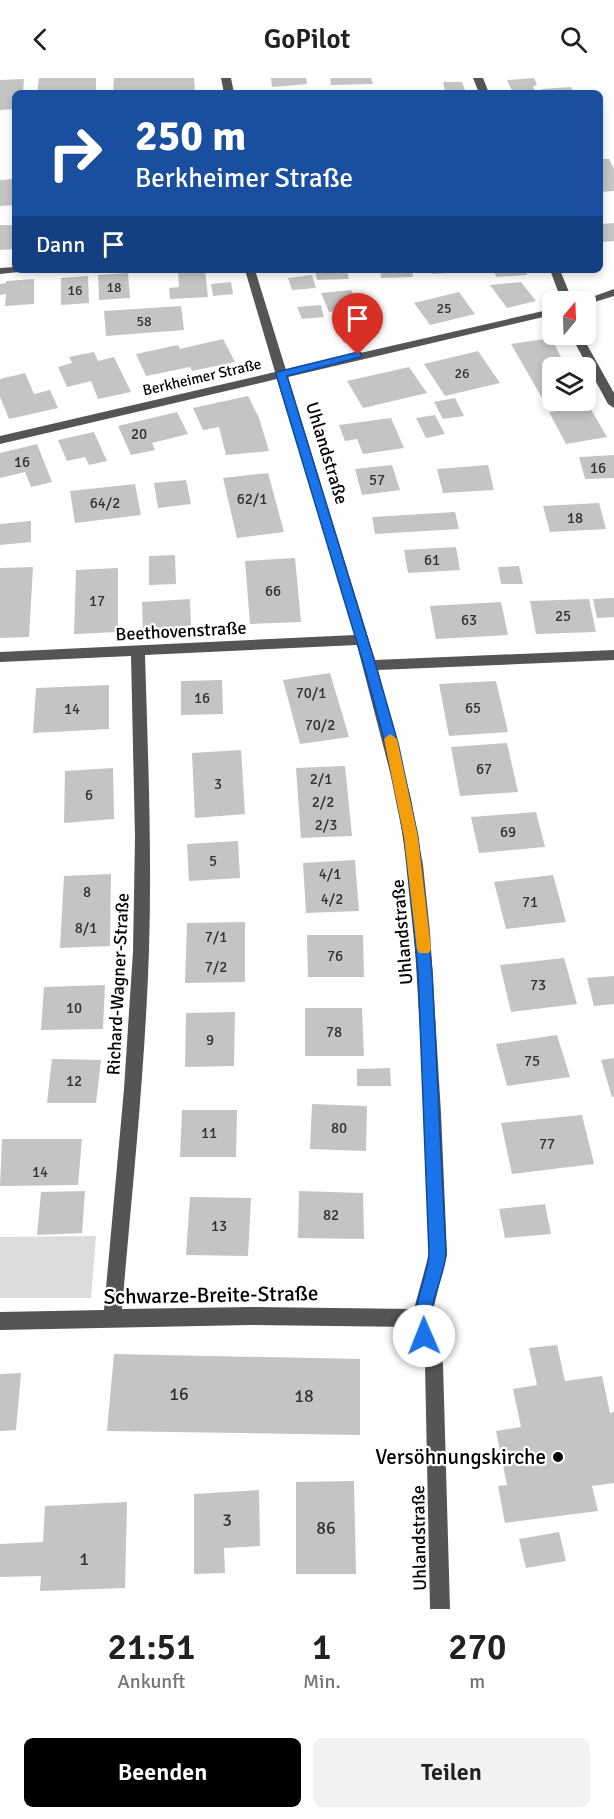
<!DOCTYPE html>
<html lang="de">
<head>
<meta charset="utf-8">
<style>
	:root { --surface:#fff; --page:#f2f2f2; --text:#202124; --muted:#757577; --accent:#000 }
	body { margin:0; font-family:Signika,sans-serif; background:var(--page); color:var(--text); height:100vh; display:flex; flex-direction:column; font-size:22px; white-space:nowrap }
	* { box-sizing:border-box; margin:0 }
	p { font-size:20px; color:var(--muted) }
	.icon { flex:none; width:33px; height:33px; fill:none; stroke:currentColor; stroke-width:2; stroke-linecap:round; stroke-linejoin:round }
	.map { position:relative; height:1531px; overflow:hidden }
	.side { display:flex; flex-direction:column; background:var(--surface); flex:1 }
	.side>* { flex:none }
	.top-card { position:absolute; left:12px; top:12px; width:591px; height:183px; border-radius:9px; box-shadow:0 3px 9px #0003; background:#1a4fa0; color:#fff; overflow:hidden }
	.needle { width:39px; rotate:19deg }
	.buttons { position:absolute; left:542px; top:213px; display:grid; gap:12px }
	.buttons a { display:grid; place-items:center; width:54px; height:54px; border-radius:9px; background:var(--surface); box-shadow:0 3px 9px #0003; font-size:30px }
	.pin { position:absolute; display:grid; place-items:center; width:51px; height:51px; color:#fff; margin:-62px -26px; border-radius:50% 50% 50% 0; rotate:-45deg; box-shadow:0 0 6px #0007 }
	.pin .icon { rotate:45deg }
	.me { position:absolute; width:66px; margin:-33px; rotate:359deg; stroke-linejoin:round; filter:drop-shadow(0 0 4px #0008) }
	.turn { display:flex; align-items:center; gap:21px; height:126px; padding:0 24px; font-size:27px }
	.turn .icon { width:78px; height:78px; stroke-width:2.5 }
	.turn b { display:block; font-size:42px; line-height:51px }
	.then { display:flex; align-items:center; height:57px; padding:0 24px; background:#0003; gap:12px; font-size:22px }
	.eta { display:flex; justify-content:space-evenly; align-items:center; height:102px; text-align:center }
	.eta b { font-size:36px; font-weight:600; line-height:42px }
	.primary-button { display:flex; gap:12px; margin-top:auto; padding:12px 24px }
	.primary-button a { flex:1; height:69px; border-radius:9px; background:var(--accent); color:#fff; font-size:24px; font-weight:600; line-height:69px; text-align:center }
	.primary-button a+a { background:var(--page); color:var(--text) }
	header { display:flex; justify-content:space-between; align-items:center; height:78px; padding:0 24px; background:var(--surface); font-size:27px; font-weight:600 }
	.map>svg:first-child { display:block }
</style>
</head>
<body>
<header><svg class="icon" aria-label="back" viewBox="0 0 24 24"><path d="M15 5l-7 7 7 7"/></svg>GoPilot<svg class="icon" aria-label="search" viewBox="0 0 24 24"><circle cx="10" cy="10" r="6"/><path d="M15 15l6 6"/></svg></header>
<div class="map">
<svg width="614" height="1531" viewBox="0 0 614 1531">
	<rect width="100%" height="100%" fill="#fff"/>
	<path fill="#dcdcdc" d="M96,1158l-5,62h-91v-61z"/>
	<path fill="#c4c4c4" d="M39,0h57v15h-59z
		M114,0h80l1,12 -82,2z
		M271,0h35l1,6 -35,3z
		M330,0h41l2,6 -42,1z
		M534,0l3,7 -4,1 3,7h-23l-6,-13z
		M24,1l-1,14h-8v16l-15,1v-30z
		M443,4h19l3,8 -20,1z
		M571,9l3,6h-32l-1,-4z
		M600,81h9l5,10v22l-14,1z
		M15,101v26l-15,1v-26z
		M614,145v18l-14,1v-18z
		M0,147h15v24l-15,1z
		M205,192l3,27 -38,2 -1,-11 10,-1 -1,-16z
		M315,192h32l2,9 -32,1z
		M380,192h32l1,7 -32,1z
		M431,192h34v2l-33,2z
		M494,192h32l1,5 -31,2z
		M128,195l2,25 -31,2 -1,-25z
		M312,197l4,13 -24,2 -4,-12z
		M88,198l1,27 -28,2v-27z
		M34,201v25l-29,2 1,-12 -6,1v-11l6,-1v-2z
		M231,204l2,12 -20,2 -2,-12z
		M521,204l15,19 -29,7 -17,-23z
		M351,212l8,18 -30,4 -8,-19z
		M459,214l16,22 -45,11 -16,-22z
		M321,227l3,12 -22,2 -5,-12z
		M181,228l3,24 -78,6 -2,-25z
		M364,241l11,17 -31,7 -10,-18z
		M551,260l16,30h-15v29l-10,1 -31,-54z
		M223,261l12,23 -43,9 -2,-4 -44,9 -10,-22 42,-9 2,4z
		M478,273l22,32 -55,13 -21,-32z
		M94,274l4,9 16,-4 17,35 -33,7 -7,-18 -24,6 -9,-20 14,-4 -3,-6z
		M409,289l18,26 -64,15 -16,-27z
		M25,295l9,21 16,-4 8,18 -49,11 -9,-22v-18z
		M248,318l11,22 10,33 -43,4 -7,-28 -16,3 -10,-22z
		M455,320l9,18 -21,3 -9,-17z
		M589,328l18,31 -41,7 -17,-32z
		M177,334l11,22 -36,9 3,7 -24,5 -13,-29z
		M435,337l10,19 -19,4 -10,-20z
		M391,340l13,30 -41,6 -6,-15 -12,2 -6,-16z
		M94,354l13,29 -18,4 -4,-8 -18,4 -9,-21z
		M37,366l15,38 -21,5 -6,-15 -25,6v-25z
		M614,377v23l-29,1 -6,-22z
		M392,387l8,25 -38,5 -7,-26z
		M488,387l6,25 -51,3 -6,-24z
		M268,395l16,59 -47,6 -14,-60z
		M186,402l5,24 -33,4 -4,-25z
		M135,406l6,31 -66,8 -5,-32z
		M599,425l7,26 -56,3 -7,-26z
		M455,434l4,17 -84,5 -3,-17z
		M31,443v21l-31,3v-21z
		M456,469l4,23 -52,3 -4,-23z
		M175,477l1,29 -27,1v-29z
		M295,480l6,64 -51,2 -5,-63z
		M519,488l4,18h-22l-3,-17z
		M33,489l-4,70 -29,1v-70z
		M118,490v64l-44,2 2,-64z
		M614,520v19l-17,1 -4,-19z
		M190,521l1,29 -48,3 -1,-29z
		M589,521l7,33 -60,2 -6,-33z
		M501,524l7,33 -72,4 -6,-33z
		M330,595l19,64 -49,7 -17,-64z
		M222,602l1,34 -42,1v-34z
		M496,603l12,51 -59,4 -10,-52z
		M109,607v44l-76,4 3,-45z
		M507,665l11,49 -58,4 -9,-49z
		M241,672l4,64 -50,4 -3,-65z
		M345,688l7,70 -51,2 -5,-70z
		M113,690l1,51 -50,4 1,-52z
		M536,734l9,35 -66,6 -8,-36z
		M238,763l2,37 -51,3 -2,-37z
		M355,782l4,51 -53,2 -3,-50z
		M111,796l-1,72 -50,2 4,-72z
		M553,797l13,47 -60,7 -12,-47z
		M245,844v60l-60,1 2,-60z
		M307,857h56l1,42h-56z
		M564,880l13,46 -66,8 -11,-47z
		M614,898v28l-20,2 -7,-28z
		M105,907l-2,44 -62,1 3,-43z
		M305,930h57l2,48h-59z
		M235,934l-1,54 -49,1 1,-54z
		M557,957l13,42 -63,9 -11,-42z
		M614,980v39h-2l-11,-37z
		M52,981l49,1 -5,43h-49z
		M390,990l1,18h-34v-17z
		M312,1026l55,2 -1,45 -56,-2z
		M182,1032h55l-1,47h-56z
		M582,1037l12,49 -82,10 -11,-51z
		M2,1061h80l-4,46 -78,1z
		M85,1113l-3,42 -45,2 4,-43z
		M299,1113l64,2 1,46 -66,-1z
		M190,1119l61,1 -3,58 -62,-1z
		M545,1126l6,30 -46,4 -6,-29z
		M557,1267l8,36 37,-5 8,37 4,-1v71l-22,3 6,25 -93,12 -7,-37 9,-1 -11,-54 25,-4 -8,-38 24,-4 -8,-37z
		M114,1276l246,5v76l-253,-4z
		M21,1295l-5,57 -16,1v-57z
		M354,1403l2,93h-60v-92z
		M259,1412l1,56 -36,2 1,25 -31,1v-80z
		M127,1424l-2,86 -85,3 1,-15 -41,1v-33l43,-2 2,-36z
		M559,1454l7,29 -40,7 -7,-29z"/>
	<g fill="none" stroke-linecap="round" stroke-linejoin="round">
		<path fill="#555" fill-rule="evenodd" d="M221,0h10l3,15h-10z
			M473,0h10l6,15h-10z
			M15,189v3h5l-1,2 -19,2v-6z
			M245,192h10l31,100 266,-61v6l-264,62 87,283 239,-10v10l-236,10 33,129 12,66 7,67 11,181 6,141 -16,64 12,46 7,245h-20l-5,-245 -11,-37 -164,-2 -250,5v-18l104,-2 20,-221 9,-138 2,-113 -4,-182 -131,6v-10l355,-17 -78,-256 -277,65v-8l275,-64zM357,567l40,154 10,66 7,67 11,181 4,141 -15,55 -164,-2 -128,2c10,-119 23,-238 27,-358 3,-99 -1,-197 -4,-296z
			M550,192h10l13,32h-11z
			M614,211v7l-29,9v-3h-7z
			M570,256h11l33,59v15l-6,-4z"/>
	</g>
	<path fill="#1a73e8" stroke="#114b97" stroke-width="1.5" d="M358,274l3,1v4l-74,19 89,290 22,77 20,94 14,134 14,283c-2,20 -11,36 -14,55 -2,12 3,23 -2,33l-6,3 -5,-3c-13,-29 8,-59 10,-88l-11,-283 -14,-134 -19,-94 -21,-77 -88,-292 1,-2z"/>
	<path fill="#f59e0b" d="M390,656l7,5 21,98 13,112 -2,4h-10l-2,-4 -13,-112 -20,-98z"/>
	<circle fill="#000" stroke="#fff" stroke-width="2" cx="558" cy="1379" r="6"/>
	<g text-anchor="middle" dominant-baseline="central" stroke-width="4.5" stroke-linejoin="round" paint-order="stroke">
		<g font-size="14" fill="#313131">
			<text x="114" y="209">18</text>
			<text x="75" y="212">16</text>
			<text x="444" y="230">25</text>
			<text x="144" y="243">58</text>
			<text x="462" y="295">26</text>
		</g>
		<g font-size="15" fill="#000" stroke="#fff">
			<text transform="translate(202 299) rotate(-13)">Berkheimer Straße</text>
		</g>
		<g font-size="15" fill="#313131">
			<text x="139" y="356">20</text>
			<text x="22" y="384">16</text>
			<text x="598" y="390">16</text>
			<text x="377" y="402">57</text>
			<text x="252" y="421">62/1</text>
			<text x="105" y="425">64/2</text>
			<text x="575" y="440">18</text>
			<text x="432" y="482">61</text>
			<text x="273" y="513">66</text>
			<text x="97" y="523">17</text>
			<text x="563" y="538">25</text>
			<text x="469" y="542">63</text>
			<text x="311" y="615">70/1</text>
			<text x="202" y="620">16</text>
			<text x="473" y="630">65</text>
			<text x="72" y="631">14</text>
			<text x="320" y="647">70/2</text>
			<text x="484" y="691">67</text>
			<text x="321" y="701">2/1</text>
			<text x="218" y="706">3</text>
			<text x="89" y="717">6</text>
			<text x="323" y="724">2/2</text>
			<text x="326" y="747">2/3</text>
			<text x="508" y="754">69</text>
			<text x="213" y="783">5</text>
			<text x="330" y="796">4/1</text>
			<text x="87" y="814">8</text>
			<text x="332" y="821">4/2</text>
			<text x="530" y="824">71</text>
			<text x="86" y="850">8/1</text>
			<text x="216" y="859">7/1</text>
			<text x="335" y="878">76</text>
			<text x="216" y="889">7/2</text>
			<text x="538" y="907">73</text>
			<text x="74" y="930">10</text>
			<text x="334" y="954">78</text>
			<text x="210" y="962">9</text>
			<text x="532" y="983">75</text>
			<text x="74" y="1003">12</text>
			<text x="339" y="1050">80</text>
			<text x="209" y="1055">11</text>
			<text x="547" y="1066">77</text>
			<text x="40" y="1094">14</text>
			<text x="331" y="1137">82</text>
			<text x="219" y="1148">13</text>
		</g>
		<g font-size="18" fill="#000" stroke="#fff">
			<text transform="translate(327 375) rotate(73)">Uhlandstraße</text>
			<text transform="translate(181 553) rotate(-3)">Beethovenstraße</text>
			<text transform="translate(402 854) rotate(-95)">Uhlandstraße</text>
			<text transform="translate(118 906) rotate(-87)">Richard-Wagner-Straße</text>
			<text transform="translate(419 1460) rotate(-91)">Uhlandstraße</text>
		</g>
		<g font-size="18" fill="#313131">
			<text x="179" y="1316">16</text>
			<text x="304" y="1318">18</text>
			<text x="227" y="1442">3</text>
			<text x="326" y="1450">86</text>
			<text x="84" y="1481">1</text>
		</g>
		<g font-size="21" fill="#000" stroke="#fff">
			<text transform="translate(211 1217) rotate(-1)">Schwarze-Breite-Straße</text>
		</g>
		<g font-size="21" fill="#000" stroke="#fff" text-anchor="end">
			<text x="546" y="1379">Versöhnungskirche</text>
		</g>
	</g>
</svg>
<div class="buttons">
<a><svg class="needle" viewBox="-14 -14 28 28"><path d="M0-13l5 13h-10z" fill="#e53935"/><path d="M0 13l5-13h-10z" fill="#757577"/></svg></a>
<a><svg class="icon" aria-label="layers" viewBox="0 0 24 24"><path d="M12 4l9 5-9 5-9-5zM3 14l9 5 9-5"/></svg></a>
</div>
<div class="pin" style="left:358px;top:277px;background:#d93025"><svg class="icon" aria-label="arrive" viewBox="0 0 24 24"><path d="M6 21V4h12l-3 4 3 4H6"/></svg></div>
<svg class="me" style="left:424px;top:1258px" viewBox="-20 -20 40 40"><circle r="19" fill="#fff"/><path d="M0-13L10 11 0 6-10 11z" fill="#1a73e8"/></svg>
<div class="top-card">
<div class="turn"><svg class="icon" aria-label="right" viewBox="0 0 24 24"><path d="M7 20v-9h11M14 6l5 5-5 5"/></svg><div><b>250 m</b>Berkheimer Straße</div></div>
<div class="then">Dann<svg class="icon" aria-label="arrive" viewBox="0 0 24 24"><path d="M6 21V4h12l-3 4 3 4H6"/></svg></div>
</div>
</div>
<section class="side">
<div class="eta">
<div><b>21:51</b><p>Ankunft</p></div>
<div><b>1</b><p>Min.</p></div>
<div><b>270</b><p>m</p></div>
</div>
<div class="primary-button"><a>Beenden</a><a>Teilen</a></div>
</section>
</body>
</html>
